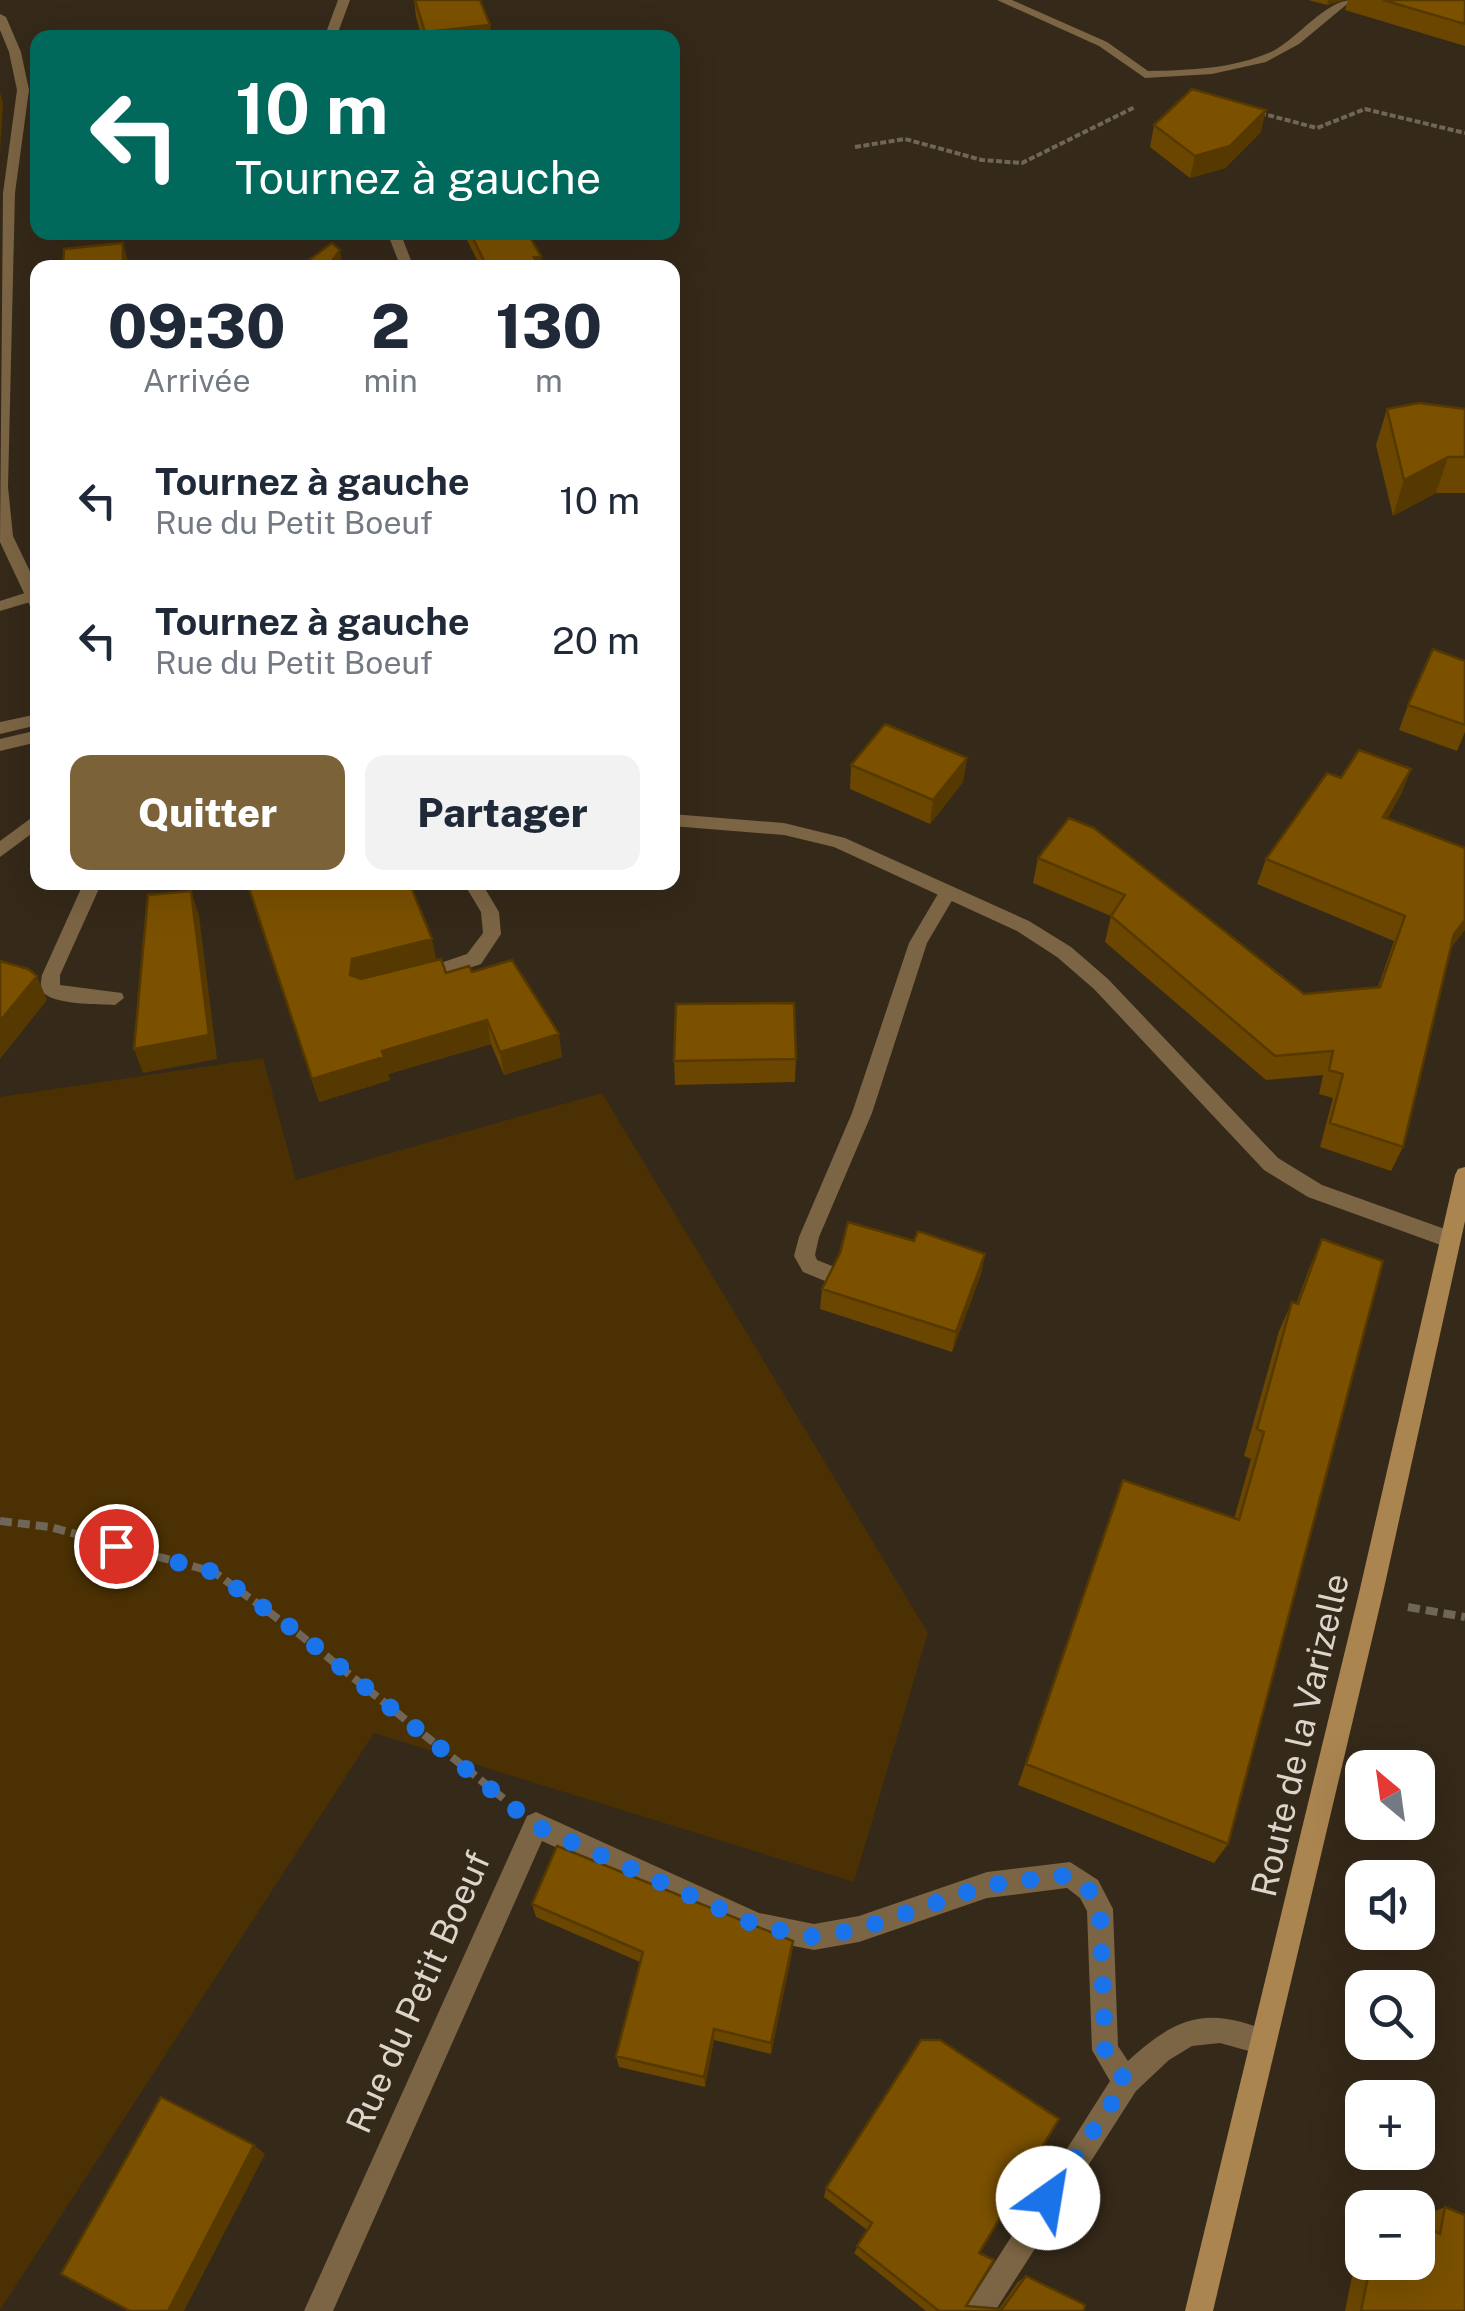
<!DOCTYPE html>
<html lang="fr">
<head>
<meta charset="utf-8">
<style>
	:root { --surface:#fff; --page:#f2f2f3; --text:#1f2937; --muted:#747a83; --accent:#7c6239 }
	body { margin:0; font-family:"Public Sans",sans-serif; background:var(--page); color:var(--text); height:100vh; display:flex; flex-direction:column; font-size:38px; white-space:nowrap }
	* { box-sizing:border-box; margin:0 }
	p { font-size:32px; color:var(--muted) }
	.icon { flex:none; width:55px; height:55px; fill:none; stroke:currentColor; stroke-width:2; stroke-linecap:round; stroke-linejoin:round }
	.map { position:relative; flex:1; overflow:hidden }
	.sheet { position:absolute; left:30px; top:260px; width:650px; height:630px; display:flex; flex-direction:column; background:var(--surface); border-radius:20px; box-shadow:0 10px 40px #0002 }
	.sheet>* { flex:none }
	.guide { position:absolute; left:30px; top:30px; width:650px; height:210px; border-radius:20px; box-shadow:0 10px 40px #0002; background:#00695c; color:#fff; overflow:hidden }
	.needle { width:65px; rotate:331deg }
	.fabs { position:absolute; left:1345px; top:1750px; display:grid; gap:20px }
	.fabs a { display:grid; place-items:center; width:90px; height:90px; border-radius:20px; background:var(--surface); box-shadow:0 10px 40px #0002; font-size:50px }
	.pin { position:absolute; display:grid; place-items:center; width:85px; height:85px; color:#fff; margin:-42px; border:5px solid #fff; border-radius:50%; box-shadow:0 2px 10px #0007 }
	.me { position:absolute; width:110px; margin:-55px; rotate:32deg; stroke-linejoin:round; filter:drop-shadow(0 0 8px #0008) }
	.turn { display:flex; align-items:center; gap:35px; height:210px; padding:0 40px; font-size:45px }
	.turn .icon { width:130px; height:130px; stroke-width:2.5 }
	.turn b { display:block; font-size:70px; line-height:85px }
	.eta { display:flex; justify-content:space-evenly; align-items:center; height:170px; text-align:center }
	.eta b { font-size:60px; font-weight:800; line-height:70px }
	.primary-button { display:flex; gap:20px; margin-top:auto; padding:20px 40px }
	.primary-button a { flex:1; height:115px; border-radius:20px; background:var(--accent); color:#fff; font-size:40px; font-weight:800; line-height:115px; text-align:center }
	.primary-button a+a { background:var(--page); color:var(--text) }
	ul { padding:0; list-style:none }
	li { display:flex; align-items:center; gap:30px; height:140px; padding:0 40px }
	li div { flex:1 }
	li b { display:block; font-size:38px }
	li em { font-style:normal }
	.map>svg:first-child { display:block }
</style>
</head>
<body>
<div class="map">
<svg width="1465" height="2311" viewBox="0 0 1465 2311">
	<rect width="100%" height="100%" fill="#352919"/>
	<path fill="#4a3003" d="M263,1058l33,122 306,-87 326,540 -74,249 -480,-149 -374,577v-1213z"/>
	<g fill="none" stroke-linecap="round" stroke-linejoin="round">
		<path stroke="#706658" stroke-width="4" stroke-dasharray="6 2.5" stroke-linecap="butt" d="M1260,113l57,15 48,-19 100,24
			M855,147l50,-8 77,21 40,3 113,-56"/>
		<path stroke="#706658" stroke-width="8" stroke-dasharray="12 6" stroke-linecap="butt" d="M0,1521l50,6 164,45 85,62 205,165
			M1408,1607l57,10"/>
		<path fill="#7c6544" fill-rule="evenodd" d="M31,591l6,1v8l-37,11v-10z
			M38,714v11l-38,9v-12z
			M38,730v12l-38,9v-12z
			M38,813v16l-38,28v-16z
			M84,882h18l-42,93v10l62,8 2,5 -9,7c-16,-1 -64,0 -73,-14 -2,-4 -1,-11 0,-16z
			M463,882h18l18,30 2,22 -20,30 -60,20 -7,-2 -2,-5 2,-5 53,-18 16,-21 -2,-21z
			M948,885l9,7 -30,51 -55,170 -53,124 -4,18 2,5 15,6 3,6 -3,6 -7,3 -22,-9 -9,-16 5,-19 53,-124 57,-170 33,-56z"/>
		<path fill="#7c6544" fill-rule="evenodd" d="M338,0h12l-14,38h-12z
			M997,0h15l95,42 41,29c42,-1 86,-2 125,-20 25,-13 53,-51 79,-51l-53,44 -33,18 -54,12 -67,4 -46,-32z
			M0,14l6,3 15,35 8,38 -14,103 -7,294 5,49 25,52v23l-8,-5 -30,-64 3,-349 14,-103 -8,-38 -9,-22z
			M387,232h13l14,36h-13z
			M672,814l112,9 61,15 184,83 42,26 37,32 170,179 44,27 134,48 3,6 -3,6 -7,3 -141,-51 -44,-27 -170,-181 -37,-32 -40,-26 -183,-84 -50,-12 -112,-9z
			M536,1812l223,101 55,11 45,-8 128,-44 83,-10 28,18 15,29 5,137 10,15c50,-46 81,-55 144,-28l4,9 -4,9 -9,4 -43,-12 -28,3 -23,14 -33,31 -141,220h-31l146,-230 -18,-31 -5,-139 -7,-13 -13,-10 -80,10 -128,44 -45,8 -56,-11 -216,-98 -209,470h-29l223,-495z"/>
		<path fill="#aa8550" fill-rule="evenodd" d="M1465,1167v54l-82,372 -170,718h-28l174,-718 96,-418 3,-6z"/>
	</g>
	<path fill="#6a4600" d="M414,0h66l10,25 1,13h-69l-6,-21z
		M1308,0h36l-17,5z
		M1348,0h117v46l-120,-36z
		M1154,125l107,7 -36,36 -35,10 -40,-31z
		M463,232h64l14,24 1,12h-66v-6h2z
		M1387,409h78v84h-29l-43,23 -17,-71z
		M1465,661v71l-8,19 -58,-21 9,-25z
		M967,758l-4,24 -33,42 -80,-35 1,-24z
		M1411,769l-10,25 -14,25 64,130 -48,198 -12,24 -71,-24 13,-49 -14,-4 4,-19 -57,5 -161,-138 6,-26 -78,-33 5,-25 31,-40 235,176 74,-7 16,-46 -137,-57 9,-25 75,-81z
		M266,882h143l27,78 10,13 26,-1 90,85 -58,18 -13,-31 -103,30 2,6 -71,22 -71,-217 19,-1z
		M796,1059l-1,23 -120,3 -1,-24z
		M1322,1239l-94,605 -14,19 -196,-78 105,-305 111,39 17,-60 -7,-3 35,-125 13,-29 4,2 13,-35z
		M914,1241l71,13 -4,20 -29,78 -132,-43 2,-20z
		M532,1904l260,49 -21,101 -57,-14 -9,47 -86,-20 -3,-11 24,-94 -104,-45z
		M826,2188l153,65 -13,53 33,3 19,-27 8,-6 58,35h-158l-72,-58 13,-23 -43,-33z
		M1445,2207l20,104h-120l17,-83v34h56l8,-47z"/>
	<path fill="#563900" d="M1328,0h16l-17,5z
		M490,25l1,13h-65l-1,-6z
		M0,92l3,12 -3,47z
		M1266,110l-5,22 -36,36 -35,10 5,-22z
		M123,243l7,25h-7z
		M340,250l3,18h-16z
		M541,256l1,12h-7l-1,-11z
		M1448,457l-12,36 -43,23 11,-36z
		M967,758l-4,24 -33,42 3,-24z
		M1411,769l-10,25 -28,49 10,-26z
		M191,891l8,24 18,144 -74,14 -9,-24z
		M1465,920v10l-22,29 11,-25z
		M432,939l5,24 -79,20 -8,-8 2,-16z
		M37,976l10,24 -47,59v-38z
		M487,1020l4,24 -103,30 2,6 -71,22 -7,-23 70,-28z
		M559,1034l3,23 -58,18 -4,-23z
		M985,1254l-4,20 -29,78 4,-20z
		M793,1941l-1,12 -21,101v-11z
		M714,2029v11l-9,47 -1,-10z
		M254,2145l11,9 -81,157h-16z"/>
	<path fill="#7b5100" stroke="#563900" stroke-width="2.5" d="M415,0h65l10,25 -65,7z
		M1383,0h82v24z
		M1192,89l74,21 -36,36 -35,10 -41,-31z
		M470,232h57l14,24 -7,1 5,11h-61l-2,-6 8,-1z
		M123,243v25h-60l1,-19z
		M332,243l8,7 -13,18h-29z
		M1419,403l46,6v48h-17l-44,23 -17,-71z
		M1433,649l32,12v64l-57,-20z
		M885,724l82,34 -34,42 -82,-35z
		M1359,750l52,19 -28,48 82,31v72l-11,14 -51,213 -73,-24 13,-49 -14,-4 4,-19 -58,5 -164,-140 14,-21 -87,-37 31,-40 25,10 210,166 76,-7 25,-71 -139,-57 61,-86 14,5z
		M277,882h132l23,57 -80,20 -2,16 11,4 80,-20 5,14 23,-7 3,6 40,-12 47,74 -59,18 -13,-32 -105,31 2,6 -72,22 -64,-194z
		M191,891l18,144 -75,14 14,-154z
		M0,961l28,8 9,7 -37,45z
		M794,1003l2,56 -122,2 2,-57z
		M848,1222l66,19 4,-10 67,23 -29,78 -134,-43 18,-36z
		M1322,1239l61,22 -155,583 -202,-80 97,-284 116,40 25,-88 -7,-3 35,-127 6,2z
		M557,1846l236,95 -22,102 -57,-14 -10,48 -88,-21 27,-104 -111,-48z
		M921,2040h19l119,79 -80,134 15,7 -28,46 36,3 24,-33 59,29 -1,6h-145l-82,-65 15,-23 -46,-35z
		M161,2097l93,48 -86,166h-38l-69,-37z
		M1445,2207l20,8v96h-104l10,-49h47v-39l22,11z"/>
	<g fill="none" stroke-linecap="round" stroke-linejoin="round">
		<path stroke="#1a73e8" stroke-width="18" stroke-dasharray="0 32.4" d="M116,1546l98,26 86,62 236,192 222,100 56,11 46,-8 128,-44 82,-10 18,14 12,21 5,140 21,32 -78,116"/>
	</g>
	<g text-anchor="middle" dominant-baseline="central" stroke-width="10" stroke-linejoin="round" paint-order="stroke">
		<g font-size="35" fill="#ddd5cb" stroke="#352919">
			<text transform="translate(1300 1735) rotate(-77)">Route de la Varizelle</text>
			<text transform="translate(418 1992) rotate(-66)">Rue du Petit Boeuf</text>
		</g>
	</g>
</svg>
<div class="fabs">
<a><svg class="needle" viewBox="-14 -14 28 28"><path d="M0-13l5 13h-10z" fill="#e53935"/><path d="M0 13l5-13h-10z" fill="#747a83"/></svg></a>
<a><svg class="icon" aria-label="sound" viewBox="0 0 24 24"><path d="M4 9h4l5-4v14l-5-4H4zM17 9q2 3 0 6"/></svg></a>
<a><svg class="icon" aria-label="search" viewBox="0 0 24 24"><circle cx="10" cy="10" r="6"/><path d="M15 15l6 6"/></svg></a>
<a>+</a>
<a>−</a>
</div>
<div class="pin" style="left:116px;top:1546px;background:#d93025"><svg class="icon" aria-label="arrive" viewBox="0 0 24 24"><path d="M6 21V4h12l-3 4 3 4H6"/></svg></div>
<svg class="me" style="left:1048px;top:2198px" viewBox="-20 -20 40 40"><circle r="19" fill="#fff"/><path d="M0-13L10 11 0 6-10 11z" fill="#1a73e8"/></svg>
<div class="guide">
<div class="turn"><svg class="icon" aria-label="left" viewBox="0 0 24 24"><path d="M17 20v-9H6M10 6l-5 5 5 5"/></svg><div><b>10 m</b>Tournez à gauche</div></div>
</div>
<section class="sheet">
<div class="eta">
<div><b>09:30</b><p>Arrivée</p></div>
<div><b>2</b><p>min</p></div>
<div><b>130</b><p>m</p></div>
</div>
<ul>
<li><svg class="icon" aria-label="left" viewBox="0 0 24 24"><path d="M17 20v-9H6M10 6l-5 5 5 5"/></svg><div><b>Tournez à gauche</b><p>Rue du Petit Boeuf</p></div><em>10 m</em></li>
<li><svg class="icon" aria-label="left" viewBox="0 0 24 24"><path d="M17 20v-9H6M10 6l-5 5 5 5"/></svg><div><b>Tournez à gauche</b><p>Rue du Petit Boeuf</p></div><em>20 m</em></li>
</ul>
<div class="primary-button"><a>Quitter</a><a>Partager</a></div>
</section>
</div>
</body>
</html>
